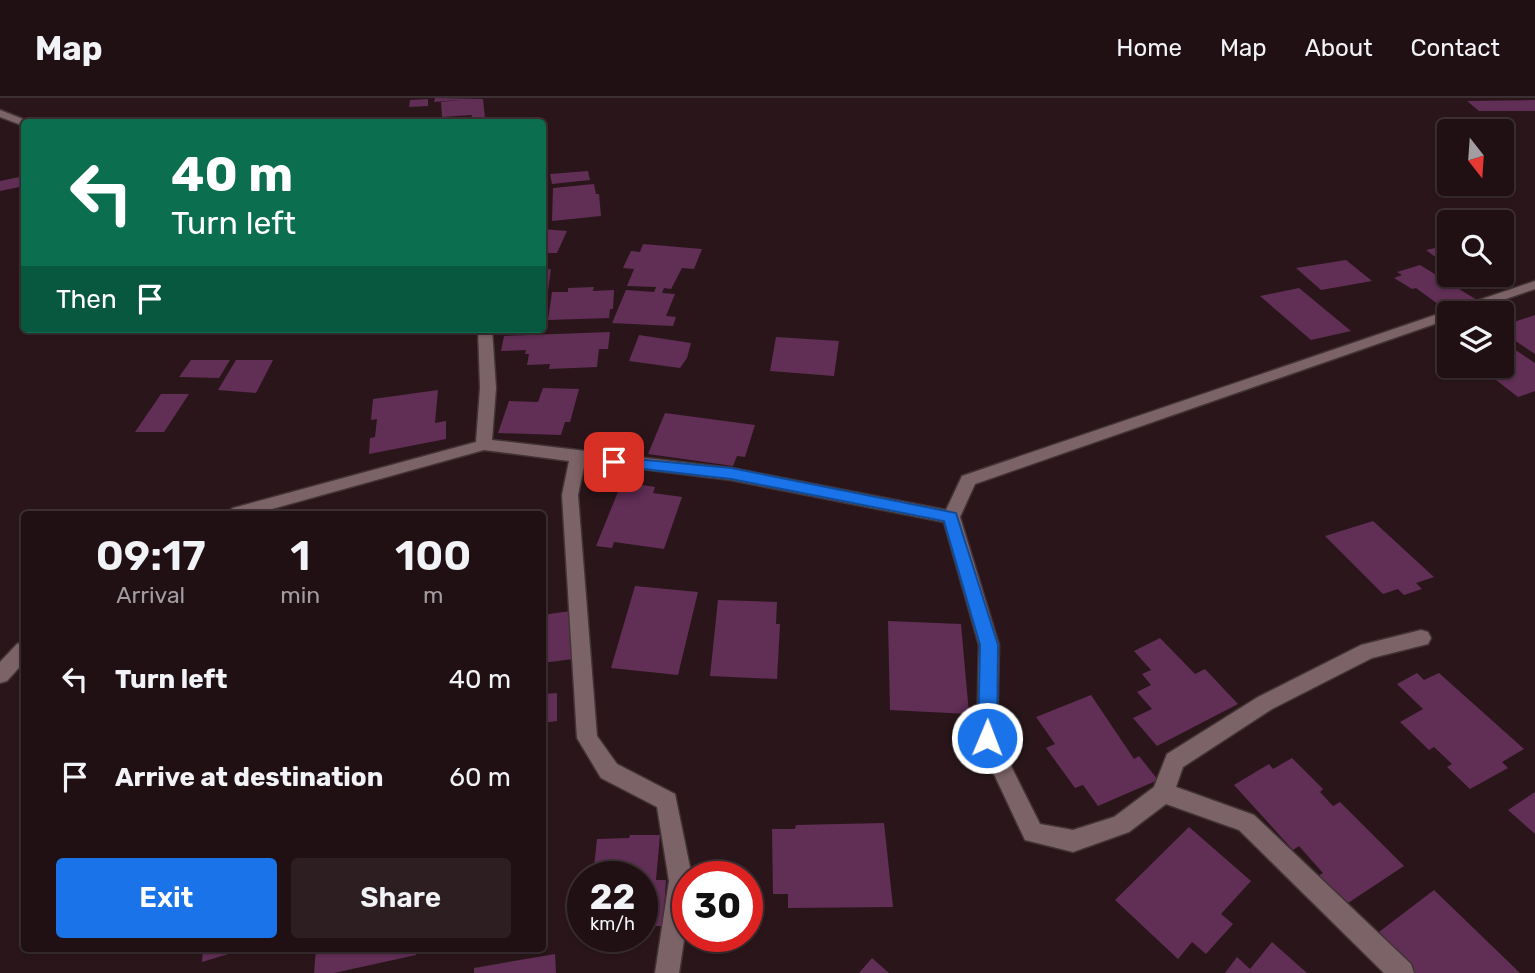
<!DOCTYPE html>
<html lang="en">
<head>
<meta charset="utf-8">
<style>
	:root { --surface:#201014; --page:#2d1e22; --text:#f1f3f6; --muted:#a29da0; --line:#3d3034; --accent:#1a73e8 }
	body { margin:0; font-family:Rubik,sans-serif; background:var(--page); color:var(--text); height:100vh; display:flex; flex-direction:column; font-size:26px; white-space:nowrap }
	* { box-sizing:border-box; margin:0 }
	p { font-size:23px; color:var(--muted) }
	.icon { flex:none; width:38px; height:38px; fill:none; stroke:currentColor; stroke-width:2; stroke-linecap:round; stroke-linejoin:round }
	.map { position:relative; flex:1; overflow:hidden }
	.drawer { position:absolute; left:21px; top:413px; width:525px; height:441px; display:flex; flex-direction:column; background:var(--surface); border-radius:7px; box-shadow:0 2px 5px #0004,0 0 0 2px var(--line) }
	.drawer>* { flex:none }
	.guide { position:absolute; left:21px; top:21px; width:525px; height:214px; border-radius:7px; box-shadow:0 2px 5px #0004,0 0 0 2px var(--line); background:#0b6e4f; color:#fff; overflow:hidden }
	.needle { width:46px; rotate:163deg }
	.tools { position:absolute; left:1437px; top:21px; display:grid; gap:14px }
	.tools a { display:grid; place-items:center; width:77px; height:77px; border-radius:7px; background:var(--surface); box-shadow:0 2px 5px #0004,0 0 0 2px var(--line); font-size:35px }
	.speed { position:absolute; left:567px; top:763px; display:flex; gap:14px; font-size:35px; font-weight:700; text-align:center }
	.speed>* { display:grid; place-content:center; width:91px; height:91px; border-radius:50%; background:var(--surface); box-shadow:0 2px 5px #0004,0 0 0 2px var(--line); line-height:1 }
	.speed small { font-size:18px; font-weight:400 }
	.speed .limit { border:10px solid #d22; background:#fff; color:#111 }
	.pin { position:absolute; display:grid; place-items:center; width:60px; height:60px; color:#fff; margin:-30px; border-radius:14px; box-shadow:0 4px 10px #0006 }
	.me { position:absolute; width:77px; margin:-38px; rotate:1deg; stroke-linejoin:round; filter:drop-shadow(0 0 5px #0008) }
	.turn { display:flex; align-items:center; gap:24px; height:147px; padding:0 35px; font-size:32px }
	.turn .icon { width:91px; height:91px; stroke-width:2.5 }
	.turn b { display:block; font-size:49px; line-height:60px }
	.then { display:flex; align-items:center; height:66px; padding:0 35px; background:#0003; gap:14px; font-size:26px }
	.eta { display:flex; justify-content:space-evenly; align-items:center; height:119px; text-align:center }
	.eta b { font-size:42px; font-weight:600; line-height:49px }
	.primary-button { display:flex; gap:14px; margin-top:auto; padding:14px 35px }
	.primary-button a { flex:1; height:80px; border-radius:7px; background:var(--accent); color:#fff; font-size:28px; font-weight:600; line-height:80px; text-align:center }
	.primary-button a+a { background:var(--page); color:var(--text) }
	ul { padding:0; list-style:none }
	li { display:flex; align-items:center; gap:21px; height:98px; padding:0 35px }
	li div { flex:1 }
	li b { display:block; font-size:26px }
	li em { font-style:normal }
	header { display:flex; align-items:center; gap:42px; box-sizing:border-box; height:98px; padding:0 35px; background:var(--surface); border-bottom:2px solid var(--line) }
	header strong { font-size:33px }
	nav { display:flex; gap:38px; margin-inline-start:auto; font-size:24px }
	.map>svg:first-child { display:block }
</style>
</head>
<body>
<header>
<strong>Map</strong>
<nav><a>Home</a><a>Map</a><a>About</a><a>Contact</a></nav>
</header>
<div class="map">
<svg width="1535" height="875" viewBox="0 0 1535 875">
	<rect width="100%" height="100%" fill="#2a161a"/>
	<path fill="#612e56" d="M435,0l48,1 2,19 -14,1 1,-4 -30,2 -1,-15 18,-2 -25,2z
		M428,1v7l-19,1 1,-7z
		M1535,2v11h-56l-12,-10z
		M588,73l2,9 -38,4 -2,-10z
		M24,78v10l-24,5v-10z
		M594,86l2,10h3l2,22 -49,5 1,-33z
		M542,131l25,2 -10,22h-15z
		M643,146l59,5 -8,20 -12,-1 -11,21 -7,-1 -2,5 13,1 -9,22 10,1 -3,9 -61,-3 14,-33 28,2 2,-5 -29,-1 7,-17 -11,-1 8,-17 9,1z
		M1449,147v22l-23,-17z
		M1346,162l26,21 -51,9 -25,-22z
		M1420,167l57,35 -31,10 -30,-22 -4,1 -18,-11 8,-3 -5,-3z
		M551,171l-4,29h-5v-28z
		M594,189l-1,4 21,-1 -1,19h-3l-1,9 -61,2 4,-28h16v-4z
		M1299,190l52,43 -40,9 -51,-44z
		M1535,217v39l-21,-14 -5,1 -7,-5v-10z
		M610,234l-2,17h-9l-2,18 -48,2 1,-5 -23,1 2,-11h-4l1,-4 -25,1 3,-15z
		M639,237l52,8 -4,15 -7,10 -51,-7z
		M776,239l63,4 -5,35 -64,-5z
		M1508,247l27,18v28l-17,6 -40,-31h24v-18z
		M191,262h39l-11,18 -40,-1z
		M236,262h37l-17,33 -38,-3z
		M543,290l36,1 -9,33h-5l-4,13 -63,-2 11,-32 29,1z
		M438,292l-3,33 11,-2v18l-77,15 1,-16 5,-1 2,-18 -6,1 2,-21z
		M161,296h28l-25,38h-29z
		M665,315l90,12 -10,32 -8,-1 -4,10 -85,-12z
		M622,384l33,5 -2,6 29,4 -18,52 -50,-7 -2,6 -16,-2z
		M1373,423l61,56 -18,6 6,6 -18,6 -6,-6 -15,5 -58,-58z
		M635,488l63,6 -20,83 -67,-7z
		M718,502l59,2 -1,22h4l-3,55 -67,-3z
		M571,513l2,48 -31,4v-48z
		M888,523l73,3 8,90 -79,-4z
		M1160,540l35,36 10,-5 33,35 -81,42 -24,-28 19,-9 -15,-17 14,-7 -9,-11 9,-4 -17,-19z
		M1417,575l7,7 15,-7 85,76 -22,13 6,6 -38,21 -23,-22 5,-3 -18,-17 -5,3 -29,-28 23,-13 -26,-25z
		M557,595v28l-15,2v-29z
		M1091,597l43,64 5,-3 19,24 -60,26 -15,-21 -8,3 -29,-40 9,-4 -19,-27z
		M1292,660l31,31 -3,3 13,14 7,-4 64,64 -59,39 -27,-29 5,-3 -24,-27 -6,4 -59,-65 35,-21 4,5z
		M1535,694v42l-27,-24z
		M884,725l9,84 -105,1v-14h-15l-1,-65h23l1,-4z
		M1189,729l62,54 -30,33 12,10 -27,30 -14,-12 -14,17 -63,-59z
		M630,737h30l-4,45h10l-3,46h-21v-49h-49l4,-38 32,-1z
		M1434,792l86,83h-109l-36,-38z
		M1272,844l35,31h-82l12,-16 13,12z
		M203,850h42v1l-43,13z
		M316,850h100v7l-82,18h-20z
		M555,856l1,19h-82v-5z
		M872,860l17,15h-30z"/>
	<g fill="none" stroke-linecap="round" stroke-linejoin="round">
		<defs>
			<path id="street" d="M0,12l28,11 1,1h-5v4l-24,-9z
				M1535,183v8l-70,24h-16v6l-474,165 -15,33 39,128 -2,93 43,86 33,6 41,-13 40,-30 13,-33 91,-57 103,-52 60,-15 7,2 3,6 -3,6 -56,14 -100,51 -89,58 -7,20 78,28 157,149 3,9h-30l-145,-143 -73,-26 -37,28 -56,20 -48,-12 -48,-102 2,-93 -35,-123 -213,-42 -146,-18 -7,33 19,241 20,28 58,30 17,83h-4v37l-9,59h-24l14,-92 -12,-74 -56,-29 -24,-40 -15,-243 7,-34 -85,-11 -230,64h-30l9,-6 243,-66 4,-54 -2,-59h14l4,59 -4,52 239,28 215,42 16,-34z
				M24,544v20l-17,19 -7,2v-21l17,-18z"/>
		</defs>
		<use href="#street" stroke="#423335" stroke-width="3"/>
		<use href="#street" fill="#7c6367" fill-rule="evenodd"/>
	</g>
	<path fill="#1a73e8" stroke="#114b97" stroke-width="2" d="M614,359l117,11 225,45 42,132 -1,93 -3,6 -7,2 -6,-2 -3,-6 2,-93 -36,-124 -213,-42 -122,-14 -2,-3 2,-4z"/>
</svg>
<div class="tools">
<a><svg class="needle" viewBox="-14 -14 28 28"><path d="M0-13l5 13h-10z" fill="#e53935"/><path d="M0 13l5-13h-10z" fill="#a29da0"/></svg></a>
<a><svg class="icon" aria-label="search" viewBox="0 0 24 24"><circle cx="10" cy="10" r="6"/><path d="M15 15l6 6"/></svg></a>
<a><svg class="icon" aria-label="layers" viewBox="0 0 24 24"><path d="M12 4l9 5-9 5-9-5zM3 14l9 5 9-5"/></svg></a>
</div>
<div class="speed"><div>22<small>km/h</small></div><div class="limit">30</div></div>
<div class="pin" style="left:614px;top:364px;background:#d93025"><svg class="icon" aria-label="arrive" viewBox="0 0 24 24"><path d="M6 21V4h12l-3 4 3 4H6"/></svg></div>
<svg class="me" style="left:987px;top:640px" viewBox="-20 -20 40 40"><circle r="17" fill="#1a73e8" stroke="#fff" stroke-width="3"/><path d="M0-11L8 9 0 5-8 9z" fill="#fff"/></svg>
<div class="guide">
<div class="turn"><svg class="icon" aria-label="left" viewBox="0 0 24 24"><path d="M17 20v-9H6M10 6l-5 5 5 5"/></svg><div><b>40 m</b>Turn left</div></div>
<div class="then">Then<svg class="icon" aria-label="arrive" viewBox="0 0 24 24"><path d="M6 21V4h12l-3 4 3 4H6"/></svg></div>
</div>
<section class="drawer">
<div class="eta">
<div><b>09:17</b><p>Arrival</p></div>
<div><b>1</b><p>min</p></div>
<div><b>100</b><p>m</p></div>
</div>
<ul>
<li><svg class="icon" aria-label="left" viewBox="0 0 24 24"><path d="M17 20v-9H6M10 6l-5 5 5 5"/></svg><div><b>Turn left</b></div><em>40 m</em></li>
<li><svg class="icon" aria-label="arrive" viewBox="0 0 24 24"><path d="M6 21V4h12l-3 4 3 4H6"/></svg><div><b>Arrive at destination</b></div><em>60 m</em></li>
</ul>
<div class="primary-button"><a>Exit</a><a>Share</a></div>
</section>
</div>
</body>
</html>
